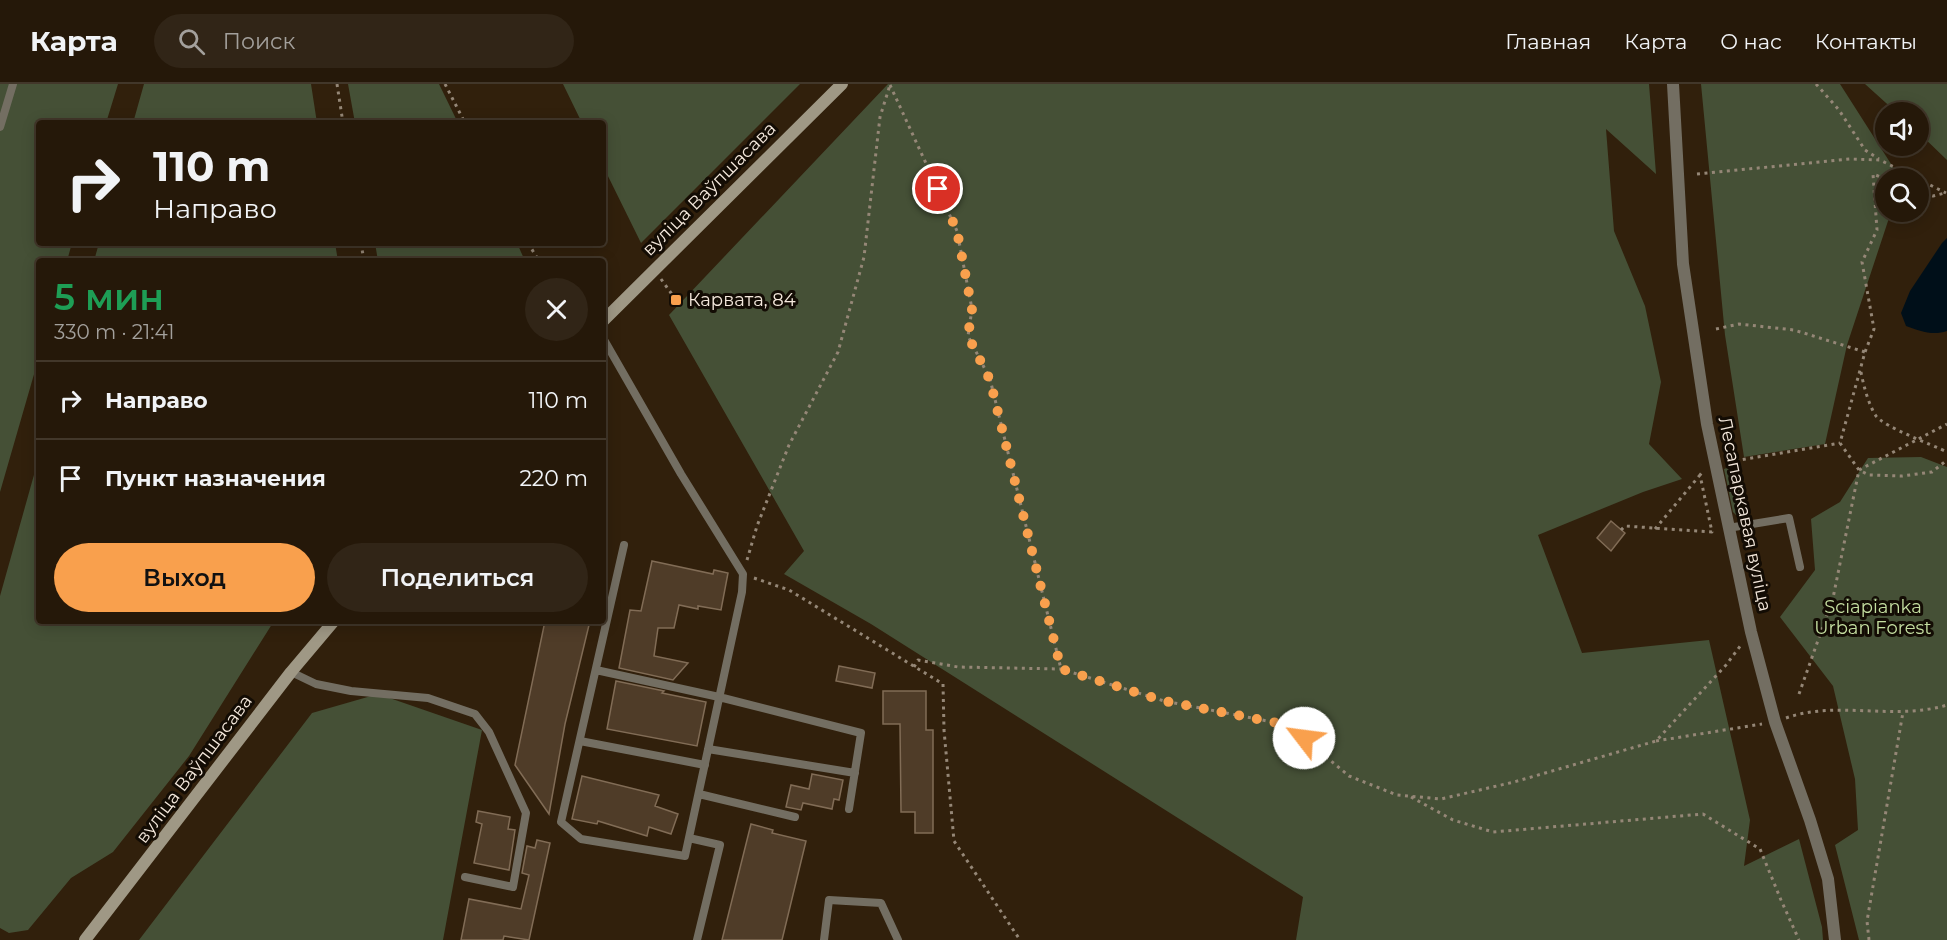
<!DOCTYPE html>
<html lang="ru">
<head>
<meta charset="utf-8">
<style>
	:root { --surface:#251809; --page:#312517; --text:#f1f3f6; --muted:#a3a09c; --line:#42372a; --accent:#f9a04d }
	body { margin:0; font-family:Montserrat,sans-serif; background:var(--page); color:var(--text); height:100vh; display:flex; flex-direction:column; font-size:22px; white-space:nowrap }
	* { box-sizing:border-box; margin:0 }
	p { font-size:20px; color:var(--muted) }
	.icon { flex:none; width:33px; height:33px; fill:none; stroke:currentColor; stroke-width:2; stroke-linecap:round; stroke-linejoin:round }
	.map { position:relative; flex:1; overflow:hidden }
	.side { position:absolute; left:36px; top:174px; width:570px; height:366px; display:flex; flex-direction:column; background:var(--surface); border-radius:6px; box-shadow:0 3px 15px #0003,0 0 0 2px var(--line) }
	.side>* { flex:none }
	.banner { position:absolute; left:36px; top:36px; width:570px; height:126px; border-radius:6px; box-shadow:0 3px 15px #0003,0 0 0 2px var(--line); background:#251809; color:var(--text); overflow:hidden }
	.fabs { position:absolute; left:1875px; top:18px; display:grid; gap:12px }
	.fabs a { display:grid; place-items:center; width:54px; height:54px; border-radius:50%; background:var(--surface); box-shadow:0 3px 15px #0003,0 0 0 2px var(--line); font-size:30px }
	.pin { position:absolute; display:grid; place-items:center; width:51px; height:51px; color:#fff; margin:-26px; border:3px solid #fff; border-radius:50%; box-shadow:0 2px 6px #0007 }
	.me { position:absolute; width:66px; margin:-33px; rotate:300deg; stroke-linejoin:round; filter:drop-shadow(0 0 4px #0008) }
	.turn { display:flex; align-items:center; gap:21px; height:126px; padding:0 18px; font-size:27px }
	.turn .icon { width:78px; height:78px; stroke-width:2.5 }
	.turn b { display:block; font-size:42px; line-height:51px }
	.round { display:grid; place-items:center; flex:none; width:63px; height:63px; border-radius:32px; background:var(--page) }
	.head { display:flex; align-items:center; justify-content:space-between; height:102px; padding:0 18px }
	h1 { font-size:36px; font-weight:600; line-height:45px; color:#1e9e55 }
	.button { display:flex; gap:12px; margin-top:auto; padding:12px 18px }
	.button a { flex:1; height:69px; border-radius:36px; background:var(--accent); color:#111; font-size:24px; font-weight:600; line-height:69px; text-align:center }
	.button a+a { background:var(--page); color:var(--text) }
	ul { padding:0; list-style:none }
	li { display:flex; align-items:center; gap:18px; height:78px; padding:0 18px; border-top:2px solid var(--line) }
	li div { flex:1 }
	li b { display:block; font-size:22px }
	li em { font-style:normal }
	header { display:flex; align-items:center; gap:36px; box-sizing:border-box; height:84px; padding:0 30px; background:var(--surface); border-bottom:2px solid var(--line) }
	header strong { font-size:28px }
	nav { display:flex; gap:33px; margin-inline-start:auto; font-size:21px }
	.search { width:420px; height:54px; background:var(--page); display:flex; align-items:center; gap:15px; box-sizing:border-box; padding:0 21px; border-radius:33px; color:var(--muted); font-size:22px }
	.map>svg:first-child { display:block }
</style>
</head>
<body>
<header>
<strong>Карта</strong>
<div class="search"><svg class="icon" aria-label="search" viewBox="0 0 24 24"><circle cx="10" cy="10" r="6"/><path d="M15 15l6 6"/></svg>Поиск</div>
<nav><a>Главная</a><a>Карта</a><a>О нас</a><a>Контакты</a></nav>
</header>
<div class="map">
<svg width="1947" height="856" viewBox="0 0 1947 856">
	<rect width="100%" height="100%" fill="#31200c"/>
	<path fill="#455036" d="M0,0h118l-12,39h-67v120h33l-5,18h-28v96l-39,135z
		M144,0h167l6,39h-184z
		M348,0h91l19,39h-103z
		M563,0h237l-159,159 -38,-77v-43h-21z
		M888,0h761l7,90 -50,-45 8,102 31,75 16,76 -12,62 33,35 -39,13 -105,43 44,118 127,-13 41,180 -6,46 55,-27 23,88 1,13h-527l7,-43 -432,-273 -87,-50 20,-23 -135,-236z
		M1701,0h139l60,94h-14v34h5l-44,133 -22,99 -81,13 -19,-122z
		M1865,0h82v76l-28,-27 -1,-21h-22z
		M99,159h236l3,18h-244z
		M375,159h142l8,18h-147z
		M39,373v164h235l-85,135 -76,96 -42,26 -43,52 -19,3 -9,-5v-332z
		M1921,373l26,10v473h-88l-24,-95 23,-15 -3,-51 -22,-93 -53,-69 35,-47 -4,-51 29,-17 28,-44z
		M1735,381l11,53 -9,-2 -4,-4 -9,-43z
		M378,610l104,36 -39,210h-304l173,-227z"/>
	<path fill="#000f19" d="M1947,154v93c-14,5 -28,0 -41,-5l-5,-13 9,-22 32,-48z"/>
	<path fill="#4f3c28" stroke="#816c56" stroke-width="1.5" d="M1611,437l14,12 -14,18 -14,-13z
		M652,477l61,13 1,-4 14,3 -7,37 -23,-4v3l-19,-4 -5,23h-16l-4,28 34,7 -15,17 -54,-12 11,-58 11,1z
		M545,537h45l-25,103 -16,90 -34,-49z
		M839,582l36,7 -3,15 -36,-7z
		M616,597l48,10 -2,2 44,9 -9,44 -90,-17z
		M883,607h43v39h7v103h-18v-21h-14l-1,-88h-17z
		M812,690l31,6 -4,20 -5,-1 -2,10 -29,-6 -2,7 -15,-3 5,-22 18,4z
		M582,692l77,19 -4,11 23,8 -7,20 -22,-7 -2,9 -49,-15 -1,3 -25,-5z
		M478,727l32,6 -2,12 7,1 -6,40 -35,-7 8,-39 -6,-2z
		M751,740l22,6 -1,3 34,8 -24,99h-60z
		M537,756l13,3 -21,97 -25,-4 -1,4h-42l8,-41 52,10 8,-34 -7,-2 5,-27 8,2z"/>
	<g fill="none" stroke-linecap="round" stroke-linejoin="round">
		<path stroke="#958777" stroke-width="3" stroke-dasharray="3 4.5" stroke-linecap="butt" d="M337,0l6,39
			M445,0l20,39
			M1816,0l23,26 26,40 14,9
			M890,1l67,146 15,78 -4,27 22,43 71,290
			M1697,90l153,-15 30,1 66,33
			M1886,95l-13,-5 4,56 -15,32 12,67 -9,23 -25,91 19,27 10,5 33,1 30,-4 15,-12
			M1918,107l15,5 12,-3
			M361,159l3,18
			M528,159l11,18
			M661,195l15,21
			M1716,245l23,-5 55,6 71,22
			M1861,288c2,12 8,34 15,44 8,11 57,29 71,36
			M1728,378l112,-19
			M1859,386l88,-46
			M1655,445l45,-54
			M1621,446l4,-4 87,6 -12,-57 4,-5
			M747,476l10,-34 32,-81 49,-93 26,-95 16,-140 10,-32
			M754,494l35,12 154,94 1,46 10,111 66,99
			M914,583l4,-7 40,7 103,2 103,32 124,24 61,51 48,19 44,4 73,-17 142,-41 70,-76 15,-20
			M1799,610l34,-96 26,-128
			M1786,634c50,-18 109,3 161,-13
			M1656,657l106,-17
			M1411,713l42,23 40,12 210,-18 57,35 21,51 18,40
			M1869,856l-2,-19 36,-209"/>
		<path stroke="#736e62" stroke-width="8" d="M0,43l13,-43
			M603,254l78,136 62,100 -1,18 -57,264 -104,-17 -20,-17 63,-277
			M1728,444l61,-10 11,49
			M596,586l123,27 142,36 -12,76
			M291,588l25,12 35,7 77,7 47,16 14,18 37,81 -13,74 -48,-10
			M580,657l125,24
			M708,665l147,24
			M699,710l96,23
			M689,754l31,7 -23,95
			M824,856l5,-40 52,3 17,37"/>
		<path stroke="#736e62" stroke-width="12" d="M1673,0l10,180 24,160 44,208 24,90 35,98 18,59 7,61"/>
		<path stroke="#9f9885" stroke-width="12" d="M603,237l239,-237
			M85,856l206,-268 43,-51"/>
	</g>
	<g fill="none" stroke-linecap="round" stroke-linejoin="round">
		<path stroke="#f9a04d" stroke-width="10" stroke-dasharray="0 18" d="M938,105l19,42 15,78 -4,27 22,44 71,289 103,32 124,24 16,13"/>
	</g>
	<rect fill="#f9a04d" stroke="#130c04" stroke-width="2" x="670" y="210" width="12" height="12" rx="3"/>
	<g text-anchor="middle" dominant-baseline="central" stroke-width="6" stroke-linejoin="round" paint-order="stroke">
		<g font-size="18" fill="#f5e9dd" stroke="#130c04">
			<text transform="translate(709 105) rotate(-45)">вуліца Ваўпшасава</text>
			<text transform="translate(1745 430) rotate(78)">Лесапаркавая вуліца</text>
			<text transform="translate(194 685) rotate(-53)">вуліца Ваўпшасава</text>
		</g>
		<g font-size="18" fill="#f5e9dd" stroke="#130c04" text-anchor="start">
			<text x="688" y="216">Карвата, 84</text>
		</g>
		<g font-size="18" fill="#c5dfa1" stroke="#130c04">
			<text x="1873" y="523">Sciapianka<tspan x="1873" dy="21">Urban Forest</tspan></text>
		</g>
	</g>
</svg>
<div class="fabs">
<a><svg class="icon" aria-label="sound" viewBox="0 0 24 24"><path d="M4 9h4l5-4v14l-5-4H4zM17 9q2 3 0 6"/></svg></a>
<a><svg class="icon" aria-label="search" viewBox="0 0 24 24"><circle cx="10" cy="10" r="6"/><path d="M15 15l6 6"/></svg></a>
</div>
<div class="pin" style="left:938px;top:105px;background:#d93025"><svg class="icon" aria-label="arrive" viewBox="0 0 24 24"><path d="M6 21V4h12l-3 4 3 4H6"/></svg></div>
<svg class="me" style="left:1304px;top:654px" viewBox="-20 -20 40 40"><circle r="19" fill="#fff"/><path d="M0-13L10 11 0 6-10 11z" fill="#f9a04d"/></svg>
<div class="banner">
<div class="turn"><svg class="icon" aria-label="right" viewBox="0 0 24 24"><path d="M7 20v-9h11M14 6l5 5-5 5"/></svg><div><b>110 m</b>Направо</div></div>
</div>
<section class="side">
<div class="head"><div><h1>5 мин</h1><p>330 m · 21:41</p></div><a class="round"><svg class="icon" aria-label="close" viewBox="0 0 24 24"><path d="M6 6l12 12M18 6L6 18"/></svg></a></div>
<ul>
<li><svg class="icon" aria-label="right" viewBox="0 0 24 24"><path d="M7 20v-9h11M14 6l5 5-5 5"/></svg><div><b>Направо</b></div><em>110 m</em></li>
<li><svg class="icon" aria-label="arrive" viewBox="0 0 24 24"><path d="M6 21V4h12l-3 4 3 4H6"/></svg><div><b>Пункт назначения</b></div><em>220 m</em></li>
</ul>
<div class="button"><a>Выход</a><a>Поделиться</a></div>
</section>
</div>
</body>
</html>
